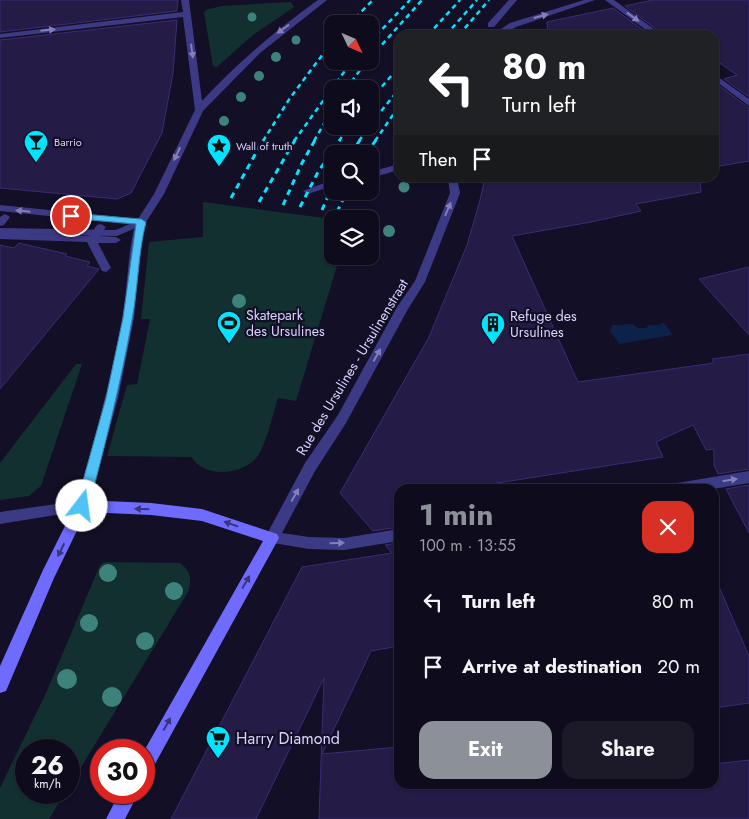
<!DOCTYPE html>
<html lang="en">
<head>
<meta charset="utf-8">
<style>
	:root { --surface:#0e0b1c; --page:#1c1929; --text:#f1f3f6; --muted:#9b9ba3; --line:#2e2b3b; --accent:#8c9099 }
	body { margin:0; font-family:Jost,sans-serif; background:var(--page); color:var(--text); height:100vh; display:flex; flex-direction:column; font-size:19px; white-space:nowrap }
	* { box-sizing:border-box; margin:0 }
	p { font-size:16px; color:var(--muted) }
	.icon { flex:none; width:28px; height:28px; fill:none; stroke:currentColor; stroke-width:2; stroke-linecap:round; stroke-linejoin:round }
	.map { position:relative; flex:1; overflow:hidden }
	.panel { position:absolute; left:394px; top:484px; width:325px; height:305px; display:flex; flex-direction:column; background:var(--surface); border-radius:15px; box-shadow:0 1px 4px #0004,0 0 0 1px var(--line) }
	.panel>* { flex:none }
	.banner { position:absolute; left:394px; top:30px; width:325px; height:152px; border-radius:15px; box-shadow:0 1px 4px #0004,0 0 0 1px var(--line); background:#202124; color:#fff; overflow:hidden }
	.needle { width:32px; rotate:134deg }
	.controls { position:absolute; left:324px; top:15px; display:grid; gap:10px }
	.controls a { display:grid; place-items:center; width:55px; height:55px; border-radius:10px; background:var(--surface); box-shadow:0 1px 4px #0004,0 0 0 1px var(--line); font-size:25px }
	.speed { position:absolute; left:15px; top:739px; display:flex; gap:10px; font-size:25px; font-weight:700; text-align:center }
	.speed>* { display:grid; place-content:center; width:65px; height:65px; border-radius:50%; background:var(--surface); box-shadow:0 1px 4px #0004,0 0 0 1px var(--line); line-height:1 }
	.speed small { font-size:12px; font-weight:400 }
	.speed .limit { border:8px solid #d22; background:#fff; color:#111 }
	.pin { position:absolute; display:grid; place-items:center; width:42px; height:42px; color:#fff; margin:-21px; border:2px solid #fff; border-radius:50%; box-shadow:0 1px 5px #0007 }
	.me { position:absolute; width:55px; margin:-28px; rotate:15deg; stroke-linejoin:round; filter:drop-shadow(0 0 4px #0008) }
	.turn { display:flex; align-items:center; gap:18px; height:105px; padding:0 25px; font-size:22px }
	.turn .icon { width:65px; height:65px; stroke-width:2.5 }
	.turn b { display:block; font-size:35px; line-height:42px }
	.then { display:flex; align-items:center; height:48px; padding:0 25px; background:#0003; gap:10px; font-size:19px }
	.round { display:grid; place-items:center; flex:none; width:52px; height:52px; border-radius:15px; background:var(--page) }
	.overview { display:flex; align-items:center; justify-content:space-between; height:85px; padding:0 25px }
	h1 { font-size:30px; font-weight:700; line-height:38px; color:var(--accent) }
	.primary-button { display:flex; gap:10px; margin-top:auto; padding:10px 25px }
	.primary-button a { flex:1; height:58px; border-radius:15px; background:var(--accent); color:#fff; font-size:20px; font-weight:700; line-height:58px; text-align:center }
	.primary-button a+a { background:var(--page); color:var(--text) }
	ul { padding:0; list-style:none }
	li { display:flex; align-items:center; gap:15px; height:65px; padding:0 25px }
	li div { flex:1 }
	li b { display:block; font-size:19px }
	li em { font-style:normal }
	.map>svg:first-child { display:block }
</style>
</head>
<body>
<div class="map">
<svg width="749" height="819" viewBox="0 0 749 819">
	<rect width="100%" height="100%" fill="#130f26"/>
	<path fill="#12302f" d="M291,2l3,5 -41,28 -36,32 -4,-1 -9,-54 2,-2 15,-4z
		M203,202l129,17v37h8l-44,145 -18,-3c-5,16 -11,43 -19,56 -9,16 -37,22 -53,15 -7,-2 -10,-7 -15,-12l-84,-1 20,-71 10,-1 13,-65h-9l8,-77 54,-5z
		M76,364h6l-41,122 -12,10 -29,4v-37z
		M104,562l76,1c11,8 12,17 8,29l-119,195v-37h-43v42l39,1 -16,26h-49v-31l46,-95 54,-128z"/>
	<path fill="#0c2248" d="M663,322l10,13 -54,9 -9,-13 2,-6 20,-1 6,4h8l3,-3h10z"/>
	<path fill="#241b47" stroke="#3b2d73" d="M0,0h178l-1,11 -177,21z
		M652,0h97v97l-25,-18 13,-4 -23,-16v-24h-50l-39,-29z
		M613,8l37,27h-102l-1,-13z
		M177,20l-4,53 -11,60 -31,60 -14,6 -117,-11v-148z
		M714,82l35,26v53l-35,6z
		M485,178h215l1,14 -65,12 5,7 -50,11 -79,14 66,146 136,-19 -2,-4 37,-5v115l-31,5 -4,-9v-16l-8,1 -13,-25 -37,17 7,15 -204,32h-60v38l-26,4 -33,-38 89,-156 38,-92 13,-45z
		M19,243l48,11 -2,2 25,6 -3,4 12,3 -99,120v-144l14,3z
		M749,267v68l-50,-56z
		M749,485v48l-23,-44z
		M399,543v103l-28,5 -49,103 77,-7v37h315v-20l35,-4v59h-430l5,-141 -68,141h-85l131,-252 90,-14 -7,-8z
		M714,575l35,81v47l-35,5z"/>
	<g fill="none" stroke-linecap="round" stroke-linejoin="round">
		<path fill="#3d3a85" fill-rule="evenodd" d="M399,164v6l-29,8v-6z
			M332,180v6l-24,8 -5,-3z
			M5,214l5,3 -6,8 -4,1v-9z
			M141,219l4,1v4l-28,12 -117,-2v-6l116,2z"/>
		<path fill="#3d3a85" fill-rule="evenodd" d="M181,0h8l13,101c35,-38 74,-71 116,-101h9l-67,53 -57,58 -39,83 -18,28 -4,16 -8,80 -16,80 -31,112 -87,14v-12l77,-11c17,-60 34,-120 45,-182 6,-31 5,-63 13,-94l-135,-14v-6l138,14 16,-25 41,-84 -12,-93 -183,21v-4l183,-22z
			M509,0h8l-23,27h-6v-4z
			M584,0h11l-79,27 -15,8h-9l18,-12z
			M605,0h9l48,35h-9z
			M714,74l35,25v7l-35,-26z
			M448,178h9l3,15 -35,89 -17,27 -62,114 -31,48 -33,62 27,4 35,1 55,-9v12l-55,9 -35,-1 -42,-7 -2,-4 2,-4 38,-71 33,-48 59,-108 18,-26 35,-88z
			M101,224l5,3 -7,9 17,1 5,3 -5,3h-18l13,25 -5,4 -4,-1 -15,-29 -87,-3v-6l89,3 8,-11z
			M749,471v12l-36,6h-43l2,-4 5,-2z"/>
		<path fill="#6f6bff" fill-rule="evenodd" d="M82,500l69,3 51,6 75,25 2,4 -129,235 -6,3v-25l119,-210 -61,-20 -51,-6 -65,-3 -32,66 -48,113 -6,2v-27l43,-96 34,-68z
			M120,792h19l-14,27h-19z"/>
		<path stroke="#00e5ff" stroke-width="2.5" stroke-dasharray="5 4" stroke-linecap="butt" d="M349,24l24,-24
			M428,35l32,-35
			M446,35l31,-35
			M459,35l30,-35
			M370,42l40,-42
			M370,58l52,-58
			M346,89l21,-28
			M370,100l29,-33
			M370,125l29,-36
			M263,141l27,-43 42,-56
			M294,141l58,-80
			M314,141l18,-31
			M339,141l10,-15
			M359,141l10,-15
			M375,141l24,-35"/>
		<path stroke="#00e5ff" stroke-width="3" stroke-dasharray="6 5" stroke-linecap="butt" d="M351,154l9,-14
			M366,154l10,-14
			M231,198l32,-58
			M259,202l36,-62
			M283,205l19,-42 13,-23
			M300,207l18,-35 22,-32
			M322,210l10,-23
			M337,212l10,-21"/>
	</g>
	<g fill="#3d827b">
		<circle cx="252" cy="17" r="4.5"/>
		<circle cx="296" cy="40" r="4.5"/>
		<circle cx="276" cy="57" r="5"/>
		<circle cx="259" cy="76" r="5"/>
		<circle cx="241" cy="97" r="5"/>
		<circle cx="224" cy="121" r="5"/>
		<circle cx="212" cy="144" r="5.5"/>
		<circle cx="404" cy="187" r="5.5"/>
		<circle cx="389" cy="231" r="6"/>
		<circle cx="239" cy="301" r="7"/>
		<circle cx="108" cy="573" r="9"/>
		<circle cx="174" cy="591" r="9"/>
		<circle cx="89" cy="623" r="9"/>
		<circle cx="145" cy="641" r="9"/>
		<circle cx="67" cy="679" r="10"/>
		<circle cx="112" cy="697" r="10"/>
	</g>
	<defs><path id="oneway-solid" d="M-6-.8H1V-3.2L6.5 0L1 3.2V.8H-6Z" transform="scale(1.25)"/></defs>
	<g fill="#837fbc">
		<use href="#oneway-solid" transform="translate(541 16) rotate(-15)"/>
		<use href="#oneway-solid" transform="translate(633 17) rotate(36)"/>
		<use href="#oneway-solid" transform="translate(283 29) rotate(144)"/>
		<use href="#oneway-solid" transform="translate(48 30) rotate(-6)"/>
		<use href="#oneway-solid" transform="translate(192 51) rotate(82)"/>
		<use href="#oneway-solid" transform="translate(177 154) rotate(115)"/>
		<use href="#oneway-solid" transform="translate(448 209) rotate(-67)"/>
		<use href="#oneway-solid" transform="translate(23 211) rotate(-174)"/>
		<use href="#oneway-solid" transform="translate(377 355) rotate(-61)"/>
		<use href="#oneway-solid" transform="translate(730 480) rotate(-9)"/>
		<use href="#oneway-solid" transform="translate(295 495) rotate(-61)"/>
		<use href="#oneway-solid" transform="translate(337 543) rotate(-1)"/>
	</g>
	<g fill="#38347d">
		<use href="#oneway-solid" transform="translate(142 509) rotate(-178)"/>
		<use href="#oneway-solid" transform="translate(231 524) rotate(-161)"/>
		<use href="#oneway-solid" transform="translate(61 550) rotate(116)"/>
		<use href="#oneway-solid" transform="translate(246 582) rotate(-60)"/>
		<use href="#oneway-solid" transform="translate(167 724) rotate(-61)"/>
	</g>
	<path fill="#4fc3f7" stroke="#337fa1" d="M71,213l70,6 5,3c-8,32 -8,66 -14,98 -11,63 -27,125 -43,186l-2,4 -5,2 -4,-2 -2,-4 30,-108 17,-80 13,-94 -68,-6 -1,-2z"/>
	<defs>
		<symbol id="bar-pin" viewBox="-11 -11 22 30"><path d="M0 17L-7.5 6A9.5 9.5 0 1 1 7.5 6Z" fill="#00e5ff" stroke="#130f26"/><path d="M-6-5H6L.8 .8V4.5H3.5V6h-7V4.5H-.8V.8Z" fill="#111"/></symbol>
		<symbol id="sight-pin" viewBox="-11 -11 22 30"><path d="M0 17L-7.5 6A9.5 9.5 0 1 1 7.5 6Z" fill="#00e5ff" stroke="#130f26"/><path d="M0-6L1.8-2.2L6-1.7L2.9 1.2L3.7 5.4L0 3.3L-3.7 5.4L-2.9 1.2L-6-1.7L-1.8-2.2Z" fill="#111"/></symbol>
		<symbol id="stadium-pin" viewBox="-11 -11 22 30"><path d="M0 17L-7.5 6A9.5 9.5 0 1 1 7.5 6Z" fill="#00e5ff" stroke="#130f26"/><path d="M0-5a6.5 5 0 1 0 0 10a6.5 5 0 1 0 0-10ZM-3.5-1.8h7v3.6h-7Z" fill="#111"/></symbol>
		<symbol id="building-pin" viewBox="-11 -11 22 30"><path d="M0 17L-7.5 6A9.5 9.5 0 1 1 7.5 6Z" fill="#00e5ff" stroke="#130f26"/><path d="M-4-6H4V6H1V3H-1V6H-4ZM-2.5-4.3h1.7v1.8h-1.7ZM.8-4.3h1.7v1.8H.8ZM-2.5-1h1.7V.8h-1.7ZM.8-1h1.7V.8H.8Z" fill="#111"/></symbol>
		<symbol id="supermarket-pin" viewBox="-11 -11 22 30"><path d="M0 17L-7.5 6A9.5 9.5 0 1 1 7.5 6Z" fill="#00e5ff" stroke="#130f26"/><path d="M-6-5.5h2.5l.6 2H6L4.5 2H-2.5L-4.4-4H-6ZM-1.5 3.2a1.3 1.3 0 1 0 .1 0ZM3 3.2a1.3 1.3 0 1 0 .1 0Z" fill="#111"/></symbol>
	</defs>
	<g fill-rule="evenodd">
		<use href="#bar-pin" x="22" y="128" width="28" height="38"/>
		<use href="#sight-pin" x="205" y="132" width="28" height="38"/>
		<use href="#stadium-pin" x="215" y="309" width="28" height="38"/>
		<use href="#building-pin" x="479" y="310" width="28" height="38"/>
		<use href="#supermarket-pin" x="204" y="724" width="28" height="38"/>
	</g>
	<g text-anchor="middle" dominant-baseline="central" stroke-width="4.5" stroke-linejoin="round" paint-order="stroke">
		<g font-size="11" fill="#d9d4ff" stroke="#130f26" text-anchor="start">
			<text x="54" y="142">Barrio</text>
			<text x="236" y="146">Wall of truth</text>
		</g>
		<g font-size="14" fill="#d9d4ff" stroke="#130f26" text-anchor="start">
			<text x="246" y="315">Skatepark<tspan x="246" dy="16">des Ursulines</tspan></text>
			<text x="510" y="316">Refuge des<tspan x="510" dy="16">Ursulines</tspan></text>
		</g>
		<g font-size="14" fill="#d9d4ff" stroke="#130f26">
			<text transform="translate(352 367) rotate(-59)">Rue des Ursulines - Ursulinenstraat</text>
		</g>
		<g font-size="16" fill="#d9d4ff" stroke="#130f26" text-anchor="start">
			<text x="236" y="738">Harry Diamond</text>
		</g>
	</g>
</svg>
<div class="controls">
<a><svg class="needle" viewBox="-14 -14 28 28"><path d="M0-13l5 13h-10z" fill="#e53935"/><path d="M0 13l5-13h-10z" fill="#9b9ba3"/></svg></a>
<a><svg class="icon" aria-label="sound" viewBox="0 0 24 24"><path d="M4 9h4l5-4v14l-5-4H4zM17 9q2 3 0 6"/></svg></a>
<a><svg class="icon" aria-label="search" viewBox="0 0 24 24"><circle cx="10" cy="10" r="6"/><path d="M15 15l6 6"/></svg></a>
<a><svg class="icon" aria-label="layers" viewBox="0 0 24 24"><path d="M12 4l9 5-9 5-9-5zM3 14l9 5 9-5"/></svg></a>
</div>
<div class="speed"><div>26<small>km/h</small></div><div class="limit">30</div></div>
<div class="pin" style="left:71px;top:216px;background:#d93025"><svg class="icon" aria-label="arrive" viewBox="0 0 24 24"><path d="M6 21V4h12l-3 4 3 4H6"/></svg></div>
<svg class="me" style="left:82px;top:506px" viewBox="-20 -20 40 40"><circle r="19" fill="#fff"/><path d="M0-13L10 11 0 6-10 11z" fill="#4fc3f7"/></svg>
<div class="banner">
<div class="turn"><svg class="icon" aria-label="left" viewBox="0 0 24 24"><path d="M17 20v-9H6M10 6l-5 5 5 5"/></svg><div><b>80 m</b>Turn left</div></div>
<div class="then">Then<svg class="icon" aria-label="arrive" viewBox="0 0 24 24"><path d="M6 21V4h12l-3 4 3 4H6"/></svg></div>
</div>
<section class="panel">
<div class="overview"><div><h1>1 min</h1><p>100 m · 13:55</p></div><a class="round" style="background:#d93025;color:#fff"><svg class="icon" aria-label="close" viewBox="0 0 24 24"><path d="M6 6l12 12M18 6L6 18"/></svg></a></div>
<ul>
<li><svg class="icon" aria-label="left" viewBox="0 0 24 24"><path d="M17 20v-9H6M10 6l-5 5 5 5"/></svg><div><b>Turn left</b></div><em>80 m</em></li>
<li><svg class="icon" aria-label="arrive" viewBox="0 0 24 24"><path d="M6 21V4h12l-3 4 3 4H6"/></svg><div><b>Arrive at destination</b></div><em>20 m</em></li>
</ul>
<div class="primary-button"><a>Exit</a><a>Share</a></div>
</section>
</div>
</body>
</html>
